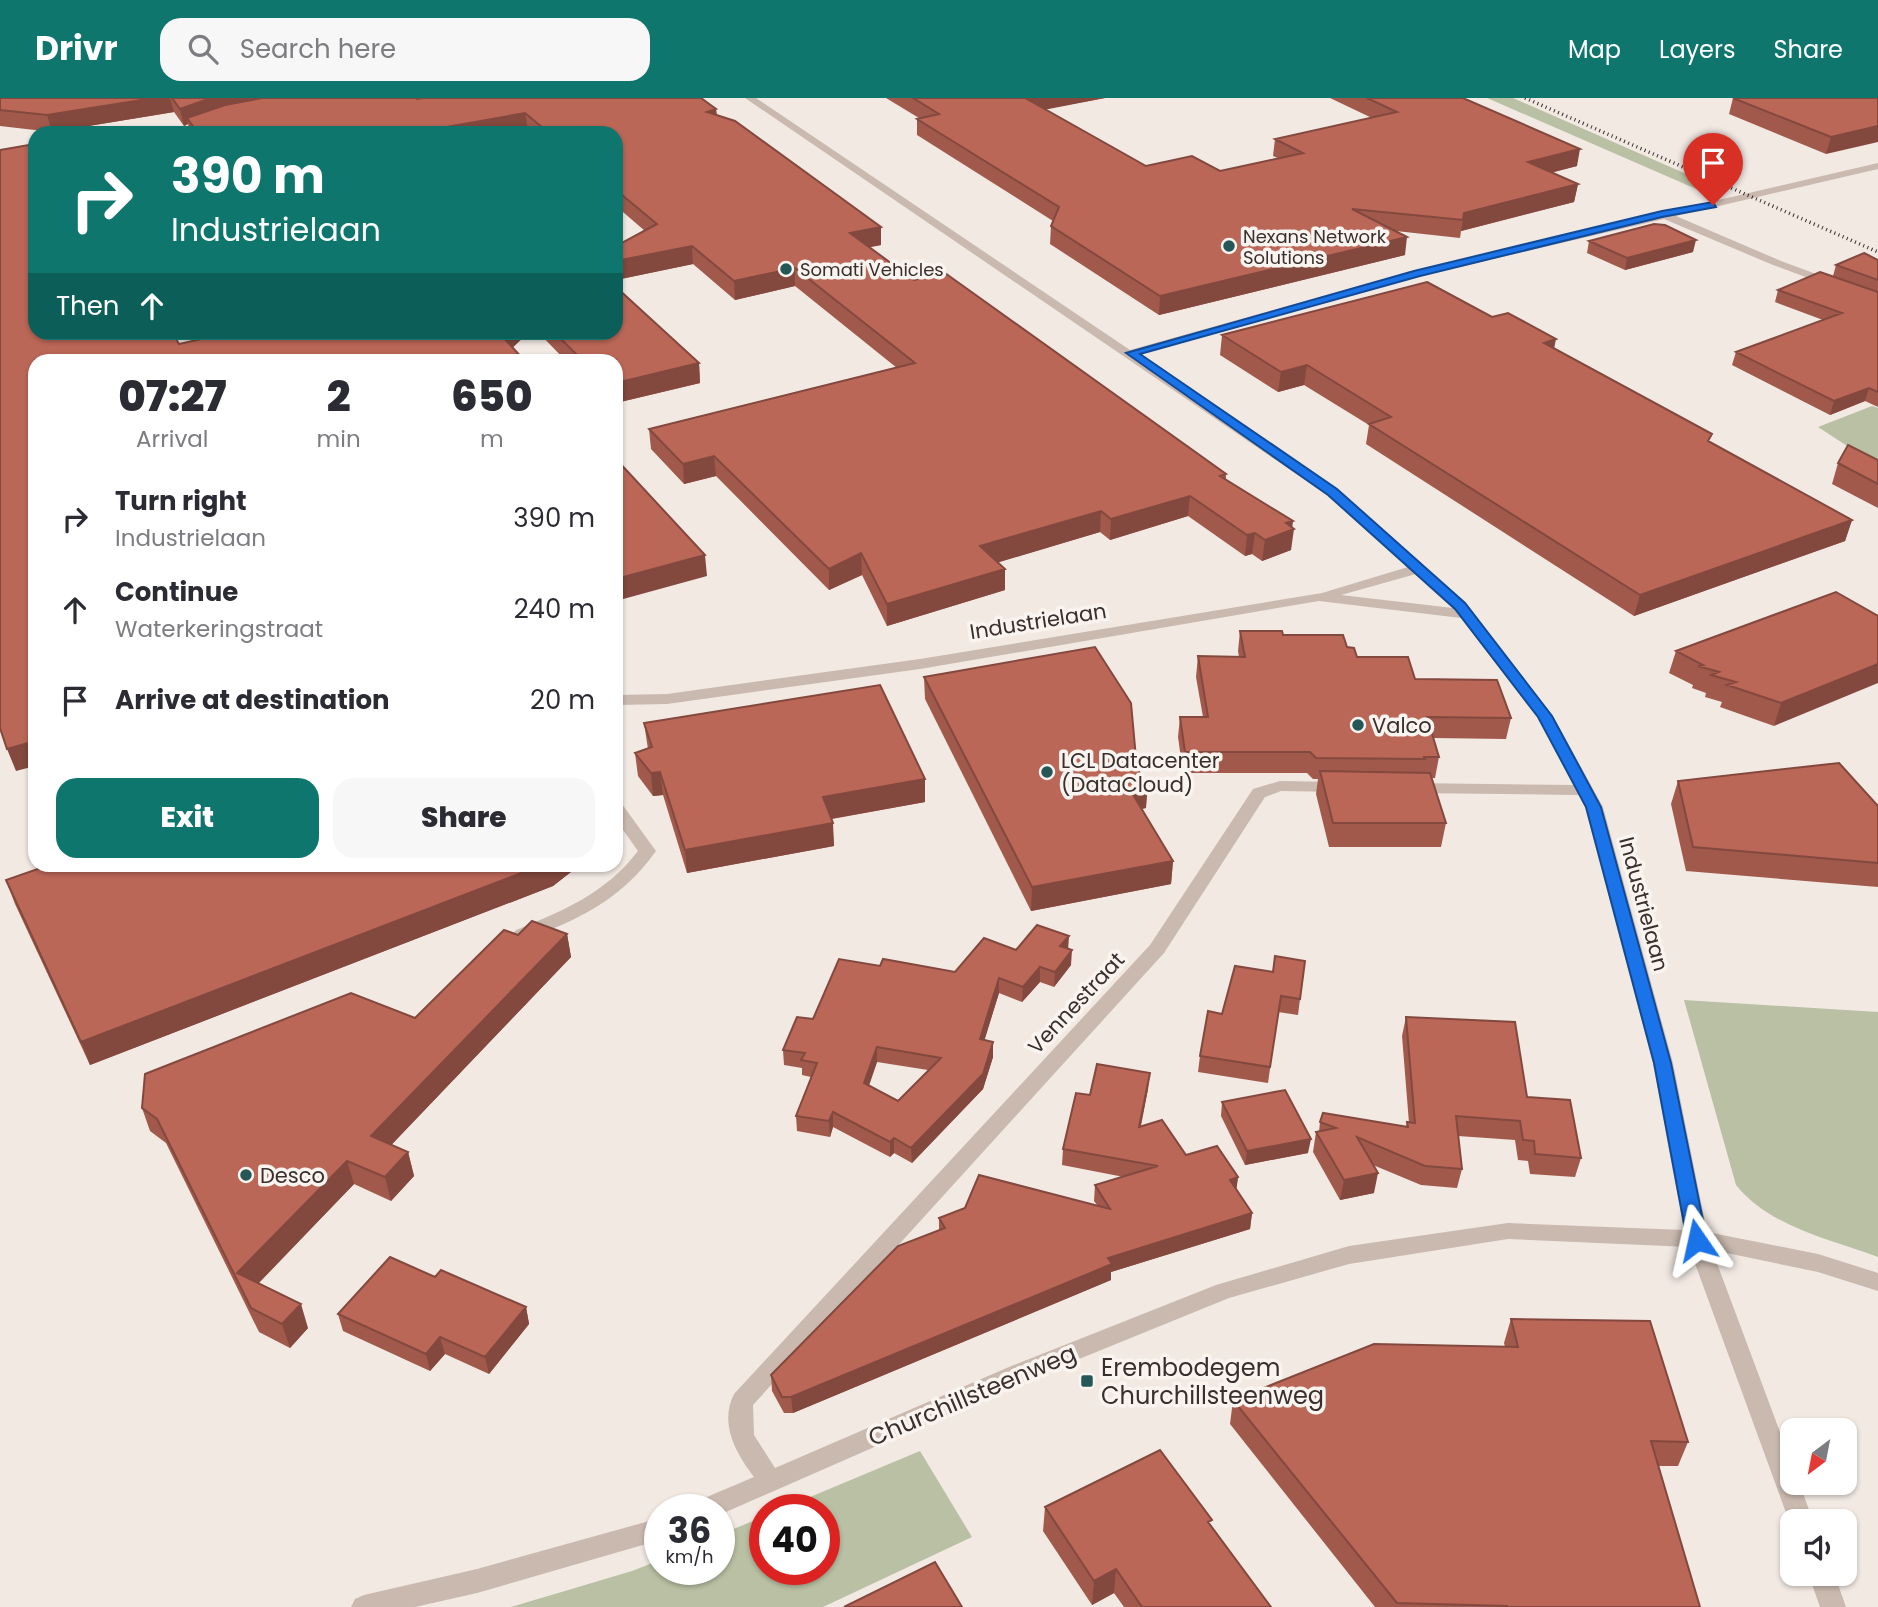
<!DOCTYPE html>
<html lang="en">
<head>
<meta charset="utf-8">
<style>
	:root { --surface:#fff; --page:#f7f7f7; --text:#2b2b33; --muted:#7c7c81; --accent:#0f766e }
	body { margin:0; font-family:Poppins,sans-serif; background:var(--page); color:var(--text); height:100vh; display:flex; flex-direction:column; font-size:26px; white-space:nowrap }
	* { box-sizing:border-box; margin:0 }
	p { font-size:23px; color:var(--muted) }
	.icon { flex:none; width:38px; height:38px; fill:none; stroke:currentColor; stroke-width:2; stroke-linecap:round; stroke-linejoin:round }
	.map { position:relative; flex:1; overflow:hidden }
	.drawer { position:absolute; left:28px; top:256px; width:595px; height:518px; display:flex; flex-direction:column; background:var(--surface); border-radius:21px; box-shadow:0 2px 5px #0004 }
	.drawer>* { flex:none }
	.top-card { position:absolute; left:28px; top:28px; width:595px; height:214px; border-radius:21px; box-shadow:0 2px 5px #0004; background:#0f766e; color:#fff; overflow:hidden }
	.needle { width:46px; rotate:212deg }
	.controls { position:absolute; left:1780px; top:1320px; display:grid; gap:14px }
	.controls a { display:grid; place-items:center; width:77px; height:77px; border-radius:14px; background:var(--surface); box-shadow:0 2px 5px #0004; font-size:35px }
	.speed { position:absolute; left:644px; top:1396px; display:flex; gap:14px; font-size:35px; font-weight:700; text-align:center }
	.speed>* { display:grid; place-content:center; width:91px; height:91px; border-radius:50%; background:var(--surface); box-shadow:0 2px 5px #0004; line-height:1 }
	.speed small { font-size:18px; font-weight:400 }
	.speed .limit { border:10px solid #d22; background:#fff; color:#111 }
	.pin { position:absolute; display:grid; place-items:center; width:60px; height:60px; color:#fff; margin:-72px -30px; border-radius:50% 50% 50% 0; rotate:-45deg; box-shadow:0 0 7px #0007 }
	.pin .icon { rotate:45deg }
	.me { position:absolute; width:77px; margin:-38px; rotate:349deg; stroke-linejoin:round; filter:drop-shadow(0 0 5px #0008) }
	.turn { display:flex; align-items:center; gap:24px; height:147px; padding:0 28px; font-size:32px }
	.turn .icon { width:91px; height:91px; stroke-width:2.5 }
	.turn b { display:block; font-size:49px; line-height:60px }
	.then { display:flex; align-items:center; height:66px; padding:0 28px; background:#0003; gap:14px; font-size:26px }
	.eta { display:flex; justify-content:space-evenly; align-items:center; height:119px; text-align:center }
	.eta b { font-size:42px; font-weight:800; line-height:49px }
	.primary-button { display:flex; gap:14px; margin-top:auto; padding:14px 28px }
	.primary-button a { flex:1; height:80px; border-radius:21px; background:var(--accent); color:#fff; font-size:28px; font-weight:800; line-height:80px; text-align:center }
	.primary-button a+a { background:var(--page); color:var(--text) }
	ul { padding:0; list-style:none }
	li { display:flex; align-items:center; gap:21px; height:91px; padding:0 28px }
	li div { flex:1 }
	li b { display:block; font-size:26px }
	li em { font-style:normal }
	header { display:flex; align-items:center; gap:42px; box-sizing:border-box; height:98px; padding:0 35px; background:var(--accent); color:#fff }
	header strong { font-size:33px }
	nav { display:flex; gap:38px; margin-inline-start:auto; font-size:24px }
	.search { width:490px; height:63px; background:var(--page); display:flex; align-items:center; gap:18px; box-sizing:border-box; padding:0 24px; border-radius:21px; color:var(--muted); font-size:26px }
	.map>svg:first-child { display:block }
</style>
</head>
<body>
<header>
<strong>Drivr</strong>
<div class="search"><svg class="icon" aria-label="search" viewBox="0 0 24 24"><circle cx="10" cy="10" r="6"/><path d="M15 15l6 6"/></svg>Search here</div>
<nav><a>Map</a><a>Layers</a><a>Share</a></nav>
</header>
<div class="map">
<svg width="1878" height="1509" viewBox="0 0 1878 1509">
	<rect width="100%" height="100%" fill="#f2e9e3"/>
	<path fill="#b9c0a3" d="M1487,0h26l212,93 -15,4z
		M1872,308l6,2v58l-60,-39z
		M1684,902l194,12v245c-49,-18 -108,-30 -142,-72z
		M920,1353l52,86 -149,70h-312l121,-36 28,-11v10h59v-35l46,-19v54h59v-60h-45z"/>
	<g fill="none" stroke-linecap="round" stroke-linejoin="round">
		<path fill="#c9b9af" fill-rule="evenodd" d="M745,0h11l374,252 283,-79 465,-108v6l-202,47 105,45 97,36v7l-105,-39 -109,-46 -244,57 -282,79 199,134 128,114 88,113 50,91 70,256 34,169 111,22 60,19v18l-60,-19 -106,-22 80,214v18h7l14,39h-21v7l-3,-7 -100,-274 -181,-8 -159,25 -120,34 -204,83 -306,134v-5h-27l3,-8 59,-25c-18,-24 -35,-53 -20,-83l416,-449 103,-156 27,-8 61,1 8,5 -8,5 -60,-1 -16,6 -101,156 -411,452 1,30 21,33 234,-101 207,-82 133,-39 159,-23 176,7 -31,-167 -68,-256 -6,-12 -168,-2 -8,-5 8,-5 163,2 -36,-68 -77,-99 -142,-17 -399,68 -253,35 -51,1v-10l51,-1 253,-35 402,-66 86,-26 -81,-72zM1416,476l37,34 -112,-13z
			M209,20l3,1v4l-26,10h-14z
			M616,705l6,1 31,43 3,4 -3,4c-28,38 -63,59 -106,76 -10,4 -21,10 -31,7l-3,-4 3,-4c47,-19 90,-37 122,-79l-22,-31z
			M660,1420v22l-183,53 -62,14h-64l4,-8 9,-4 113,-26z
			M1808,1475h26l12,34h-26z"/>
		<path stroke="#392f2c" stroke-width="3.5" stroke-dasharray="1 3.5" stroke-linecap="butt" d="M1525,0l353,154"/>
	</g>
	<path fill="#a1594c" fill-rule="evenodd" d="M0,0h416l1,1 299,10 1,6 164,130 -12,2 45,33 312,194v6l66,48 -1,22 -29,11 -10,-7 -7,2 -57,-40 -78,24 -10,-8 -102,30 7,7v21l-118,36 -25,-51 -33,15 -113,-114 -32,8 -33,-35 -2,-20 248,-61 -102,-82 -60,14 -42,-36 -77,16v-34l29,-15 -29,-25v-73h-84l-4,-4 -22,4h-316l-2,-9 -4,2 -10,-14 -122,20 -52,-6z
		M886,0h219l-60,11 101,57 74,5 58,-13 -5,-2 2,-17 97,-21 -42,-20h133l114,68 -26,7 27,11 -4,18 -113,29 -1,7 -64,-7 9,24 -246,60 -109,-71 1,-18 2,-5 -136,-86v-16l2,-1z
		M1733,0h145l-52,56 -97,-40z
		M1589,143l104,11 -68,18 -38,-17z
		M1878,162v147l-13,-6 -35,14 -98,-50 4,-13 87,-32 -48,-18 3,-12 55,-14 3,-11z
		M1492,219l62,32 156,93 142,78 -7,21 -211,75 -268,-172 3,-19 -65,-40 -26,7 -58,-37 2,-20z
		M538,234h78l83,31 1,20 -84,20v-43h-51z
		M1878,362v48l-46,-24 6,-21z
		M1836,494l-62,134 -54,-19 2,-5 -17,-5 1,-4 -14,-5 1,-3 -24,-12 7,-22z
		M1240,533l43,4 64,12 10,10 154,61 -5,21 -73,-1 6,19 -4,21h-4l15,45 -5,24h-112l-13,-53 2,-15h-5l-6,-6h-124l-5,-36 2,-20h23l-7,-40 2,-21 41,1 -1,-6z
		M924,579l213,92 9,39 -4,1 31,52 -2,23 -140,27 -106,-212z
		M644,625l281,79 -93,17 2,27 -147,27 -24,-78 -10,1 -15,-20 -3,-23 13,-4z
		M1678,683l200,25v81l-192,-16 -15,-67z
		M576,770l-23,18 -463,179 -75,-161 -9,-24z
		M567,836l4,23 -180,188 17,7 6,24 -23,25 -37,-17 -96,100 50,44 -18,20 -31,-16 -93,-189 -16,-12 -8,-23 273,-90 103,-83z
		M1068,851l3,16 -17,22 -14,-5 -18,20 -23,-9 -15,47 9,17 -10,32 -71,74 -18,-10 -4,4 -57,-30 -3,10 -33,-6 -1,-15 15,-39 -9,-2v-7l-18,-3 -1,-15 30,-31 67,-53 75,6 61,-22zM877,964l51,8 -30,31 -29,-15z
		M1235,868l65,33 -2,16 -20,-3 -10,71 -70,-11 2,-16 22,-42z
		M1406,919l121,80 54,61 -6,19 -45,-3 -2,-13 -10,-1 -3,-20 -57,-4 4,33 -5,19 -36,-3 -48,-20 1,28 -34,7 -27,-48 3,-20h3l1,-10 86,5 1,-5 2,1 -7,-87z
		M1148,991l-7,37 45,29 52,22 -2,12 16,24 -2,16 -139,43v8l-318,133h-9l-12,-22 -1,-16 168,-145v-12l158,-13 -3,-4 1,-16 29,-8 -62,-12 1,-16 27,-54z
		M1222,1004l86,51 -63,12 -24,-49z
		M435,1179l91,30 3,17 -40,50 -44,-20 -15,17 -87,-40 -5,-17z
		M1511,1221l177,123 -10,24h-20l42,141h-325l-145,-183 3,-24 272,-53 -1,-4z
		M1045,1409l166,18 60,82h-147l-10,-14 -22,12 -49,-74z"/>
	<path fill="#83483e" d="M154,0h16l4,14 -122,20 -5,-17z
		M211,0h87l-111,20 1,6 -4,2 -4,-17z
		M1024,0h81l-82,16z
		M716,11l1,16 -10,-13z
		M525,15l3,16 -22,4h-59l-1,-6z
		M1878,28v16l-52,12 5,-17z
		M1580,51l-3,17 -53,13 4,-17z
		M1578,86l-4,18 -113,29 -1,7 4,-25z
		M881,129v18l-30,6 -1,-18z
		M1407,139l-2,18 -246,60 1,-19z
		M1696,142l-3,12 -68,18 2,-12z
		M692,148l1,18 -77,16v-19z
		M795,170v18l-60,14 -1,-19z
		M506,234h23l-24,23 -3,-19z
		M1556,241l-4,20 -8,-16z
		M699,265l1,20 -84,20v-20z
		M1307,267l-3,20 -26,7 3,-20z
		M1869,290l-4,13 -35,14 4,-14z
		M714,358l2,20 -32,8 -1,-20z
		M1190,398l-2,20 -78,24 1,-21z
		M1101,413l-1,21 -120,36v-22z
		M1852,422l-7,21 -211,75 6,-21z
		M1293,423l-1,9 2,-1 -3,21 -29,11 3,-21 21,-17z
		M1255,435l-3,21 -7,2 2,-21z
		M861,455l1,22 -33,15v-21z
		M705,457l2,21 -91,25v-22z
		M1005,471v21l-118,36v-22z
		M1878,566v19l-104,43 7,-23z
		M35,643v25l-19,5 -9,-22z
		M660,674l3,23 -10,1 -2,-23z
		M925,681v23l-101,18 -1,-23z
		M1148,687l-2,23 -18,3 1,-23z
		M833,725l1,23 -147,27 -2,-23z
		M1173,763l-2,23 -140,27 1,-24z
		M545,766h30l1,4 -23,18 -463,179 -9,-23z
		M567,836l4,23 -194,203 -6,-24z
		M1069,838l-1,15 -8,-5z
		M1072,852l-1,15 -17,22 1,-15z
		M1040,869v15l-18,20 1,-15z
		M999,880v15l-19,62v-16z
		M993,944v15l-10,32 -71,74 -1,-15z
		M877,949v15l-13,36v-15z
		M1150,975l-2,16 -11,54 2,-16z
		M833,1014v15l-3,10 -1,-16z
		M894,1040v15l-4,4v-15z
		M1311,1041l-3,14 -63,12 2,-14z
		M408,1054l6,24 -23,25 -6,-24z
		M347,1063l7,23 -109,113 -8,-24z
		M1378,1075l-4,20 -34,7 4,-20z
		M1238,1079l-2,16 -6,-13z
		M1252,1115l-2,16 -139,43v8l-318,133 -2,-16 317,-139z
		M301,1206l7,24 -18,20 -8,-24z
		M526,1209l3,17 -40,50 -4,-17z
		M440,1239l5,17 -15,17 -4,-17z
		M1116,1471l-2,24 -22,12 2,-24z"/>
	<path fill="#bb6758" stroke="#83483e" stroke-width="2" fill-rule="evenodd" d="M0,0h154l-107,17 -47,-5z
		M172,0h39l-31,11z
		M262,0h154l1,1 6,-1h278l15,11 -9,3 28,9 146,106 -31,6 64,47 31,-7 281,201 -6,2 73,45 -7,2 8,6 -29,11 -10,-7 -8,2 -57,-39 -79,23 -10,-8 -121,35 25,23 -118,35 -26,-51 -32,16 -115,-113 -31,8 -34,-35 266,-66 -120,-95 -61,13 -42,-35 -76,15v-15l41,-22 -41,-34v-57h-67l-24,-20 -79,14 7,6h-255l-11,-15 38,-13z
		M913,0h112l121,68 46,-10 28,15 83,-18 -28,-14 122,-27 -30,-14h96l117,51 -52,13 50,22 -114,29 -1,7 -111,-11 55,28 -247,59 -109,-70 8,-19 -142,-88 22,-5z
		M1733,0h145v28l-47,11z
		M35,46v188h137l7,12 53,-12h274l-4,4 22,24h-489v381l-28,8 -7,-21v-578z
		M1654,126l11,1 31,15 -69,18 -38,-17z
		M1864,155l14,7v20l-42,-15z
		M1820,174l58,20v100l-9,-4 -35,13 -98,-49 106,-39 -64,-23z
		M1427,184l65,35 16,-4 48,26 -12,4 168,91 -4,7 144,79 -212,75 -271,-171 22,-7 -84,-52 -26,7 -59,-37z
		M616,189l83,76 -83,20v-23h-34l-28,-28h62z
		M1848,347l30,15v24l-40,-21z
		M616,361l89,96 -89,24z
		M1836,494l42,24v48l-97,39 -54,-18 9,-3 -25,-7 8,-3 -21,-6 5,-1 -27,-14z
		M1240,533h42l1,4h60l4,12 7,1 3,9h51l7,22 82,1 14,38 -84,-1 12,40h-15l1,2 -109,-1 -6,-6h-125l-5,-35h28l-10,-61 47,1z
		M1095,549l36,56 6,66 11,16 -19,3 44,73 -141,26 -108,-210z
		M880,587l45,94 -102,18 10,26 -148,27 -25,-78 -9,1 -16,-20 17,-6 -8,-24z
		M1839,665l39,43v57l-185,-16 -15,-66z
		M1320,673l110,2 16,50h-113z
		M52,766h493l-464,178 -75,-162z
		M532,823l35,13 -196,202 37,16 -23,25 -38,-16 -110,112 64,31 -19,20 -31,-16 -94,-189 -15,-11 3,-34 206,-81 64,25 89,-88 14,5z
		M1037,827l32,11 -9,10 12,4 -17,22 -15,-5 -17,20 -24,-9 -19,61 13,3 -10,32 -72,74 -17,-10 -4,4 -57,-30 -4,9 -33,-5 21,-53 -16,-3 4,-7 -22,-3 14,-33 16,2 26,-60 41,7 3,-7 72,13 29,-34 32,12zM877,949l64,11 -43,43 -34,-18z
		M1275,858l30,5 -5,38 -19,-3 -11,71 -70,-11 8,-45 14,3 13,-48 38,6z
		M1406,919l109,5 12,75 43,3 11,58 -46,-4 -1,-13 -11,-1 -3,-19 -64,-5 6,53 -37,-3 -68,-29 21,36 -34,7 -28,-48 20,-4 -16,-6 3,-9 85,14 -1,-5 8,1z
		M1097,966l53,9 -11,54 23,-7 24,35 31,-9 21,31 -8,3 22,33 -144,45 4,6 -321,133h-9l-11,-22 127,-129 47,-18 -6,-10 26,-10 14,-33 131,34 -15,-24 63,-19 -95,-17 13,-56 14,2z
		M1285,992l26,49 -64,12 -25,-49z
		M390,1159l45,20 6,-7 85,37 -41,50 -45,-20 -14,17 -88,-40z
		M1511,1221l139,2 38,121 -37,-1 49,166h-193v-1l-110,-3 -164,-203 141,-56 144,3z
		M1160,1352l52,70 -4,2 63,85h-129l-26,-38 -22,12 -49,-74z
		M935,1464l27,45h-118z"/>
	<path fill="#1a73e8" stroke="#114b97" stroke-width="2" d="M1713,104l3,5 -54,10 -242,59 -280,78 197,135 128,114 87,113 49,91 70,256 36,177 -3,5h-14l-3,-5 -33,-177 -68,-256 -48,-90 -83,-108 -127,-114 -202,-142 288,-82 248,-60z"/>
	<g fill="#255756" stroke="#f9f4ef" stroke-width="2.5">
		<circle cx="1229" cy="148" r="7"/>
		<circle cx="786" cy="171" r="7"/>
		<circle cx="1358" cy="627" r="7"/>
		<circle cx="1047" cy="674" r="7"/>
		<circle cx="246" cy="1077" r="7"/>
		<rect x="1080" y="1276" width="14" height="14" rx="3.5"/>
	</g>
	<g text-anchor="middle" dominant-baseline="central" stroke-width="7" stroke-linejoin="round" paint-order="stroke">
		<g font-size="18" fill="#392f2c" stroke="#f9f4ef" text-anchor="start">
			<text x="1243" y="138">Nexans Network<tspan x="1243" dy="21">Solutions</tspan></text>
			<text x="800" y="171">Somati Vehicles</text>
		</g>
		<g font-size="21" fill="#392f2c" stroke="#f9f4ef">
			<text transform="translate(1038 523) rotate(-9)">Industrielaan</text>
			<text transform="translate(1644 806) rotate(75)">Industrielaan</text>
			<text transform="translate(1076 905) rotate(-47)">Vennestraat</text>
		</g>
		<g font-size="21" fill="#392f2c" stroke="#f9f4ef" text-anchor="start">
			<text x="1372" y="627">Valco</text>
			<text x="1061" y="662">LCL Datacenter<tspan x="1061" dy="24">(DataCloud)</tspan></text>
			<text x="260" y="1077">Desco</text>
		</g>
		<g font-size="24" fill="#392f2c" stroke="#f9f4ef" text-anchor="start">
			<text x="1101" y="1269">Erembodegem<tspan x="1101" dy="28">Churchillsteenweg</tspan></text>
		</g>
		<g font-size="24" fill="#392f2c" stroke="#f9f4ef">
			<text transform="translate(972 1297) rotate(-23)">Churchillsteenweg</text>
		</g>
	</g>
</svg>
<div class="controls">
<a><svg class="needle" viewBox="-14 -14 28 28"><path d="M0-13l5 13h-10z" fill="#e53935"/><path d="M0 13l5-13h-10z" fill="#7c7c81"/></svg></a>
<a><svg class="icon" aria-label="sound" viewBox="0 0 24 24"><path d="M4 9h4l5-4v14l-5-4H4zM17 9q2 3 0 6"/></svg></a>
</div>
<div class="speed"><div>36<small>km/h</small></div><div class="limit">40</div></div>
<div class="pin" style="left:1713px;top:107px;background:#d93025"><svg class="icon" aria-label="arrive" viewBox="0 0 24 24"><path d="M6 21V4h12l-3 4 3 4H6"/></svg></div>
<svg class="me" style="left:1697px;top:1142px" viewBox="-20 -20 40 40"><path d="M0-17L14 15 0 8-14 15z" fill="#1a73e8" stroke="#fff" stroke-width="4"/></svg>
<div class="top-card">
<div class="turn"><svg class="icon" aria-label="right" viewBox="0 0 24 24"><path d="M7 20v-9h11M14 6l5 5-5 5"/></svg><div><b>390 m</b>Industrielaan</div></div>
<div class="then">Then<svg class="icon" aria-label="ahead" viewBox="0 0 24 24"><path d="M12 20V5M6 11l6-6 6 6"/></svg></div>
</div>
<section class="drawer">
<div class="eta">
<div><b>07:27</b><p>Arrival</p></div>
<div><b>2</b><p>min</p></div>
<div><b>650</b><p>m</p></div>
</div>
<ul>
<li><svg class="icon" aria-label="right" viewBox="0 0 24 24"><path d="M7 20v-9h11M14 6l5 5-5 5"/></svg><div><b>Turn right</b><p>Industrielaan</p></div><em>390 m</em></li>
<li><svg class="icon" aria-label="ahead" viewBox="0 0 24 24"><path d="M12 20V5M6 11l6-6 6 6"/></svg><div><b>Continue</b><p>Waterkeringstraat</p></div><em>240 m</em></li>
<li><svg class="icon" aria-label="arrive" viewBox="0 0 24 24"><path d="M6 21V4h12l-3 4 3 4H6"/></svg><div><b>Arrive at destination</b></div><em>20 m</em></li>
</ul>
<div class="primary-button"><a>Exit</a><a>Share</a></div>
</section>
</div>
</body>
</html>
